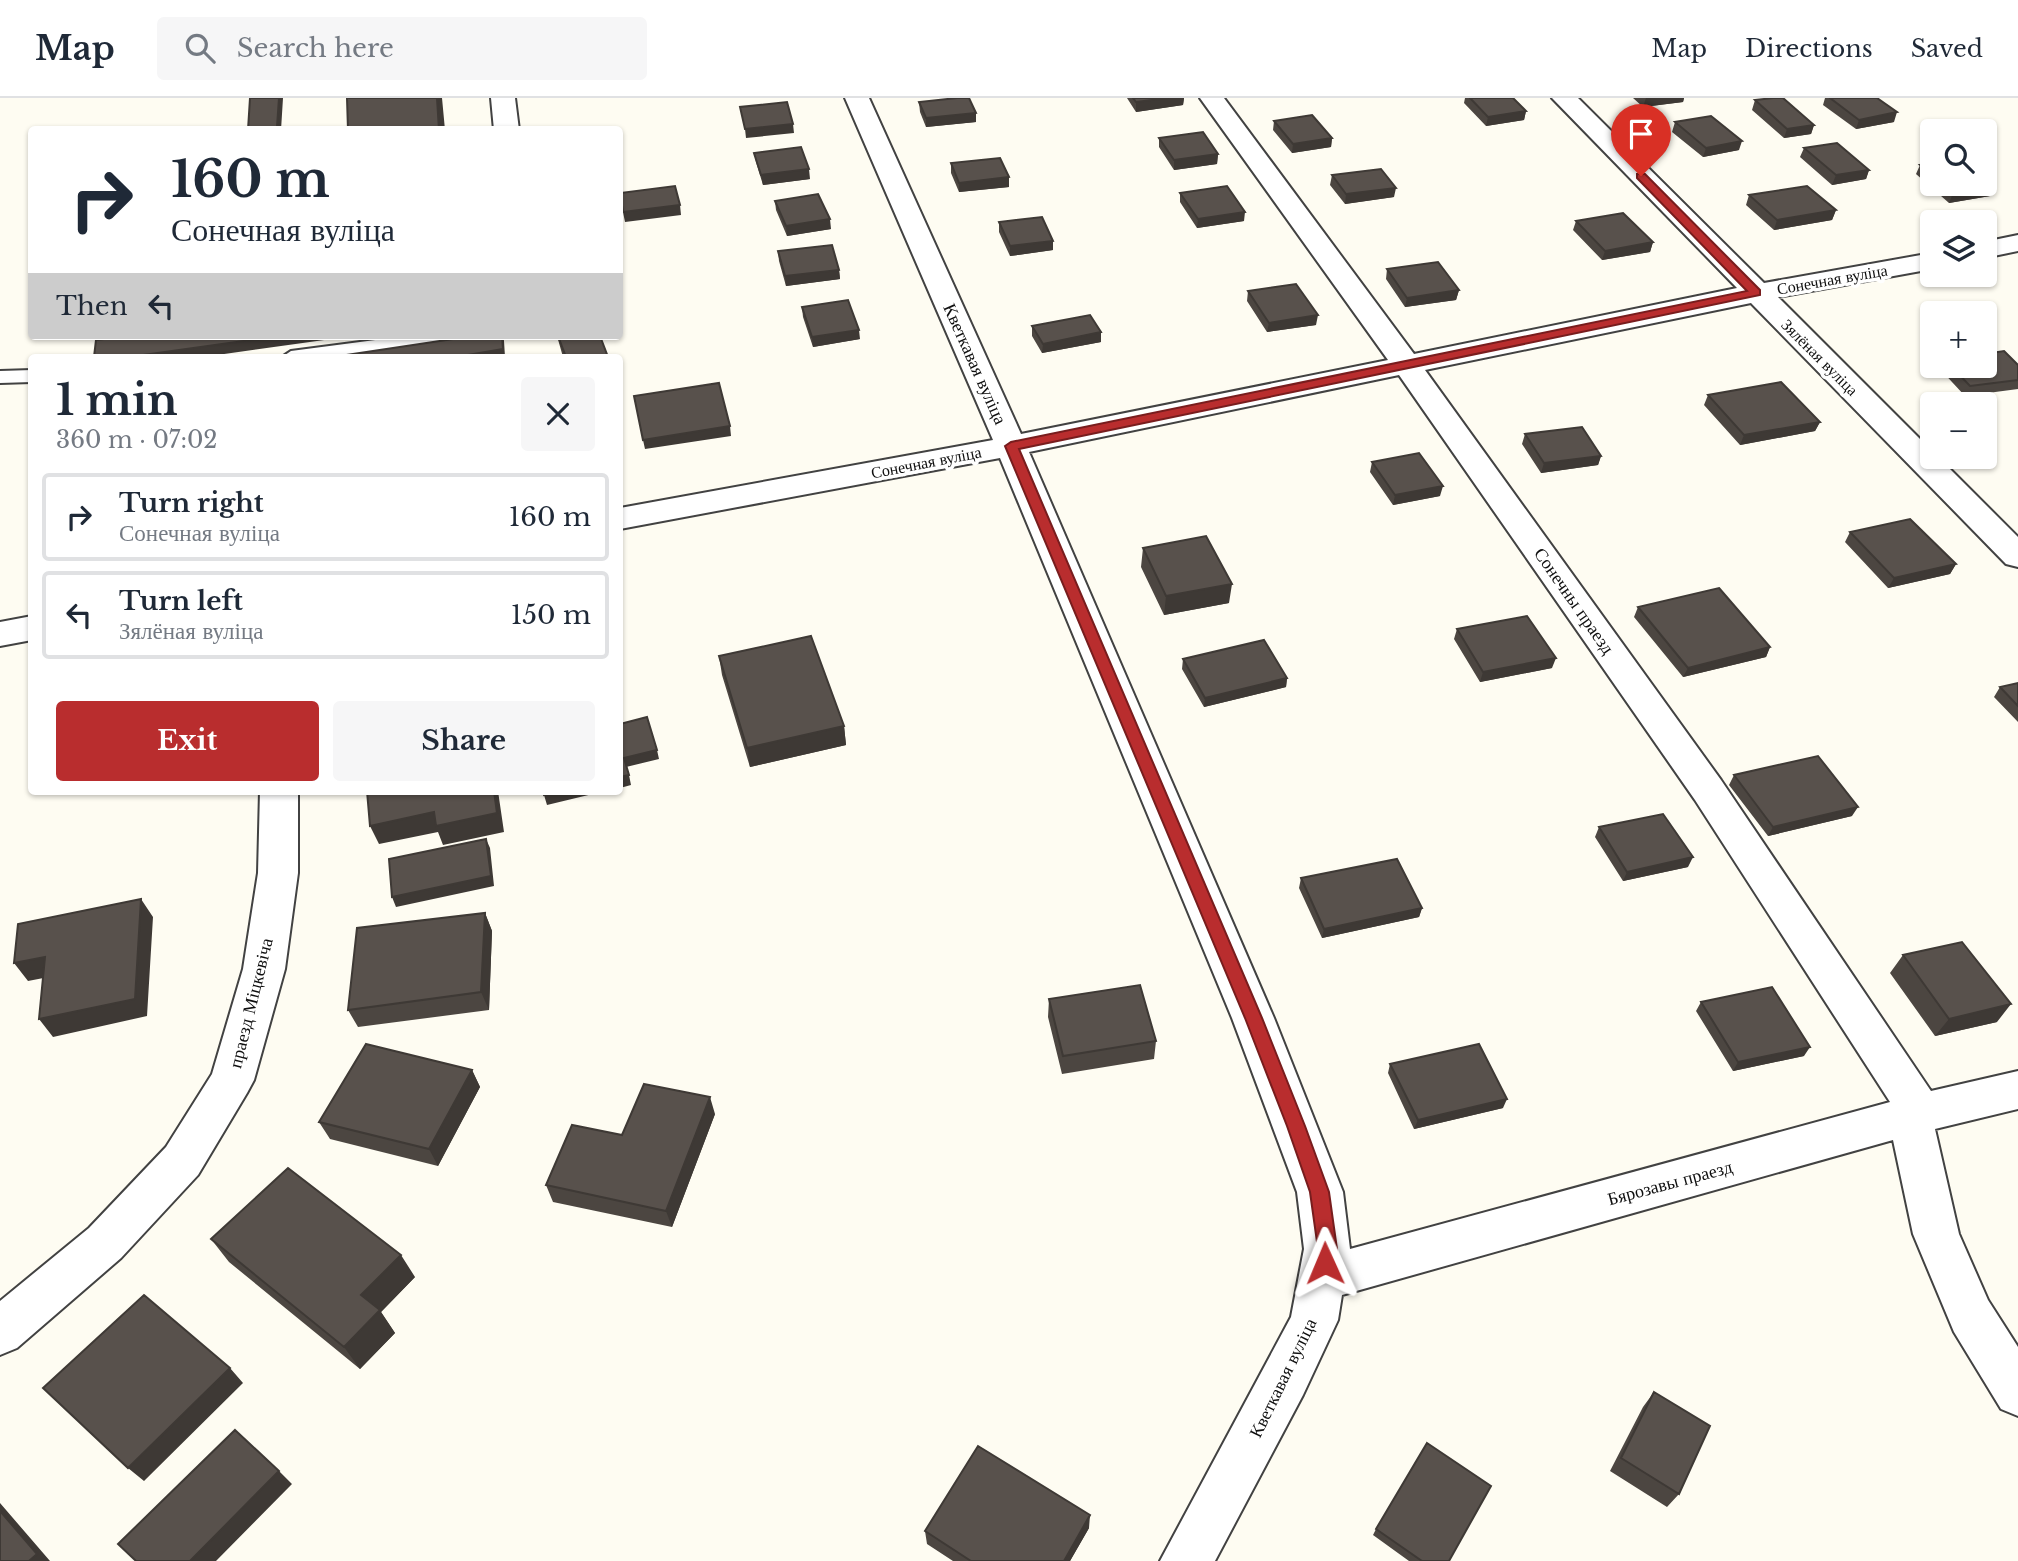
<!DOCTYPE html>
<html lang="en">
<head>
<meta charset="utf-8">
<style>
	:root { --surface:#fff; --page:#f6f6f7; --text:#1f2937; --muted:#747a83; --line:#e0e1e3; --accent:#b92d2e }
	body { margin:0; font-family:"Libre Baskerville",serif; background:var(--page); color:var(--text); height:100vh; display:flex; flex-direction:column; font-size:26px; white-space:nowrap }
	* { box-sizing:border-box; margin:0 }
	p { font-size:23px; color:var(--muted) }
	.icon { flex:none; width:38px; height:38px; fill:none; stroke:currentColor; stroke-width:2; stroke-linecap:round; stroke-linejoin:round }
	.map { position:relative; flex:1; overflow:hidden }
	.side { position:absolute; left:28px; top:256px; width:595px; height:441px; display:flex; flex-direction:column; background:var(--surface); border-radius:7px; box-shadow:0 2px 5px #0004 }
	.side>* { flex:none }
	.banner { position:absolute; left:28px; top:28px; width:595px; height:214px; border-radius:7px; box-shadow:0 2px 5px #0004; background:#fff; color:var(--text); overflow:hidden }
	.controls { position:absolute; left:1920px; top:21px; display:grid; gap:14px }
	.controls a { display:grid; place-items:center; width:77px; height:77px; border-radius:7px; background:var(--surface); box-shadow:0 2px 5px #0004; font-size:35px }
	.pin { position:absolute; display:grid; place-items:center; width:60px; height:60px; color:#fff; margin:-72px -30px; border-radius:50% 50% 50% 0; rotate:-45deg; box-shadow:0 0 7px #0007 }
	.pin .icon { rotate:45deg }
	.me { position:absolute; width:77px; margin:-38px; rotate:359deg; stroke-linejoin:round; filter:drop-shadow(0 0 5px #0008) }
	.turn { display:flex; align-items:center; gap:24px; height:147px; padding:0 28px; font-size:32px }
	.turn .icon { width:91px; height:91px; stroke-width:2.5 }
	.turn b { display:block; font-size:49px; line-height:60px }
	.then { display:flex; align-items:center; height:66px; padding:0 28px; background:#0003; gap:14px; font-size:26px }
	.round { display:grid; place-items:center; flex:none; width:74px; height:74px; border-radius:7px; background:var(--page) }
	.head { display:flex; align-items:center; justify-content:space-between; height:119px; padding:0 28px }
	h1 { font-size:42px; font-weight:700; line-height:52px }
	.cta { display:flex; gap:14px; margin-top:auto; padding:14px 28px }
	.cta a { flex:1; height:80px; border-radius:7px; background:var(--accent); color:#fff; font-size:28px; font-weight:700; line-height:80px; text-align:center }
	.cta a+a { background:var(--page); color:var(--text) }
	ul { padding:0; list-style:none }
	li { display:flex; align-items:center; gap:21px; height:88px; margin:0 14px 10px; padding:0 14px; border:4px solid var(--line); border-radius:7px }
	li div { flex:1 }
	li b { display:block; font-size:26px }
	li em { font-style:normal }
	header { display:flex; align-items:center; gap:42px; box-sizing:border-box; height:98px; padding:0 35px; background:var(--surface); border-bottom:2px solid var(--line) }
	header strong { font-size:33px }
	nav { display:flex; gap:38px; margin-inline-start:auto; font-size:24px }
	.search { width:490px; height:63px; background:var(--page); display:flex; align-items:center; gap:18px; box-sizing:border-box; padding:0 24px; border-radius:7px; color:var(--muted); font-size:26px }
	.map>svg:first-child { display:block }
</style>
</head>
<body>
<header>
<strong>Map</strong>
<div class="search"><svg class="icon" aria-label="search" viewBox="0 0 24 24"><circle cx="10" cy="10" r="6"/><path d="M15 15l6 6"/></svg>Search here</div>
<nav><a>Map</a><a>Directions</a><a>Saved</a></nav>
</header>
<div class="map">
<svg width="2018" height="1463" viewBox="0 0 2018 1463">
	<rect width="100%" height="100%" fill="#fefcf2"/>
	<g fill="none" stroke-linecap="round" stroke-linejoin="round">
		<defs>
			<path id="service" d="M406,238h51l-9,6 -115,15h-51l9,-6z
				M32,272v12l-32,1v-12z"/>
			<path id="minor" d="M491,0h24l4,32h-25z
				M845,0h24l152,336 367,-74 -188,-262h24l190,256 323,-66 -185,-190h26l186,185 168,-30v16l-154,28 154,154v6h6l80,80v30l-12,-3 -255,-261 -326,67 296,410 210,311 87,-20v38l-83,20 24,105 29,66 30,47v69l-17,-7 -47,-77 -41,-98 -20,-94 -551,155 -4,25 -35,75 -88,166h-55l131,-244 13,-68 -7,-57 -65,-174 -232,-560 -380,71v-21l373,-68zM1399,277l296,425 195,302 -540,147 -7,-57 -69,-174 -245,-566z
				M2018,137v16l-34,7v-16z
				M32,518v24l-32,6v-24z
				M260,693h38v82l-13,96 -31,111 -7,13 -49,82 -77,83 -104,90 -17,7v-54l89,-73 77,-81 46,-73 31,-105 15,-96z"/>
		</defs>
		<use href="#service" stroke="#424242" stroke-width="4"/>
		<use href="#minor" stroke="#424242" stroke-width="4"/>
		<use href="#service" fill="#fff" fill-rule="evenodd"/>
		<use href="#minor" fill="#fff" fill-rule="evenodd"/>
	</g>
	<path fill="#4c4641" d="M1127,0h57l-1,7 -47,7z
		M1465,0h48l13,13 -2,9 -38,6 -22,-23z
		M1633,0h51l-1,4 -40,5z
		M1825,0h52l17,24 -38,7 -33,-24z
		M1755,2l59,25 -3,9 -27,4 -32,-28z
		M919,4l57,20 -50,5 -6,-15z
		M1274,23l58,17 -1,9 -39,6 -19,-23z
		M1675,24l64,28 -36,7 -31,-25z
		M1159,40l59,16 -1,10 -43,6 -15,-23z
		M1804,50l65,22 -3,9 -34,6 -32,-28z
		M754,55l56,26 -47,6 -7,-23z
		M951,65l58,24 -50,5 -8,-19z
		M1932,65v21h52l6,12 -41,7 -33,-29 4,-9z
		M1332,77l62,22 -49,7 -15,-19z
		M1180,95l64,28 -47,7 -17,-26z
		M1749,97l87,15 -4,10 -58,10 -28,-25z
		M775,103l56,28 -44,7 -11,-26z
		M1576,123l77,21 -3,10 -48,8 -29,-30z
		M999,124l54,28 -43,6 -11,-24z
		M778,153l61,19 1,9 -54,7 -7,-25z
		M1387,171l72,21 -3,10 -51,7 -19,-28z
		M1248,193l68,34 -49,7 -20,-31z
		M802,209l58,32 -47,8 -10,-30z
		M1032,228l69,16 -59,11 -10,-17z
		M557,238h43l8,21h-45z
		M2018,267v24l-53,7 -26,-28 1,-2z
		M1708,297l112,27 -5,9 -75,14 -36,-40z
		M1525,336l76,22 -3,9 -57,8 -19,-29z
		M1372,364l68,34 -47,9 -23,-33z
		M1850,434l106,32 -6,10 -62,14 -43,-46z
		M1143,450l86,55 -65,12 -23,-48z
		M1638,509l132,40 -4,10 -83,20 -49,-60z
		M1457,531l95,39 -72,14 -26,-43z
		M719,558l125,70 2,19 -96,22 -28,-92z
		M1183,561l104,19 -1,9 -82,20 -22,-38z
		M2018,585v39l-24,-25 6,-10z
		M1734,677l118,41 -84,20 -39,-51z
		M1599,729l89,40 -65,14 -28,-44z
		M1301,780l121,30 -3,9 -97,21 -23,-50z
		M485,815l7,18 -3,79 -131,17 -10,-17z
		M1903,857l94,67 -62,14 -45,-63z
		M1049,901l107,42 -2,18 -92,15 -14,-57z
		M1701,904l103,54 -71,15 -37,-60z
		M1390,966l113,44 -89,21 -26,-56z
		M472,972l8,17 -42,79 -108,-27 -11,-17z
		M715,1016l-43,113 -119,-25 -7,-17 76,-50z
		M211,1141l204,38 -34,35 14,21 -35,36 -131,-107z
		M1654,1294l25,102 -12,13 -57,-36 33,-64z
		M1089,1430l-19,33h-117l-26,-17 -2,-13z
		M1376,1431l73,32h-40l-36,-26z"/>
	<path fill="#3e3935" d="M279,0h4l-2,32h-28z
		M437,0h5l3,32h-6z
		M1168,0h16l-1,7 -47,7v-10z
		M1646,0h38l-1,4 -40,5z
		M1526,13l-2,9 -38,6 2,-9z
		M1897,14l-3,10 -38,7 3,-9z
		M976,15v9l-50,5v-9z
		M793,26l1,9 -48,5 -1,-9z
		M1814,27l-3,9 -27,4 3,-9z
		M1332,40l-1,9 -39,6 1,-9z
		M1742,43l-3,9 -36,7 3,-9z
		M1218,56l-1,10 -43,6v-10z
		M809,71l1,10 -47,6 -2,-10z
		M1869,72l-3,9 -34,6 4,-10z
		M1009,79v10l-50,5v-9z
		M1994,89l-4,9 -41,7 4,-10z
		M1396,90l-2,9 -49,7 1,-10z
		M680,107l1,10 -56,7 -2,-10z
		M1836,112l-4,10 -58,10 3,-10z
		M1245,114l-1,9 -47,7 1,-9z
		M830,121l1,10 -44,7 -1,-10z
		M1053,143v9l-43,6v-10z
		M1653,144l-3,10 -48,8 3,-9z
		M839,172l1,9 -54,7 -1,-10z
		M1459,192l-3,10 -51,7 2,-9z
		M1318,217l-2,10 -49,7 2,-9z
		M859,232l1,9 -47,8 -1,-10z
		M1101,234v10l-59,11 1,-9z
		M280,238h73l-150,21h-74z
		M502,238h1l1,5 1,16h-49z
		M1820,324l-5,9 -75,14 4,-10z
		M730,328l1,10 -86,13 -2,-9z
		M1601,358l-3,9 -57,8 3,-10z
		M1443,388l-3,10 -47,9 2,-10z
		M1956,466l-6,10 -62,14 6,-10z
		M1232,486l-3,19 -65,12 2,-19z
		M1770,549l-4,10 -83,20 5,-9z
		M1556,560l-4,10 -72,14 3,-10z
		M1287,580l-1,9 -82,20 1,-9z
		M844,628l2,19 -96,22 -3,-19z
		M657,652l2,9 -33,8 -2,-9z
		M629,677l2,10 -11,3v-11z
		M494,693h4l6,41 -61,13 -5,-13 -59,12 -9,-18z
		M561,693h44l-58,14 -3,-10z
		M1858,709l-6,9 -84,20 5,-9z
		M486,741l4,9 4,38 -98,21 -4,-10z
		M1693,759l-5,10 -65,14 4,-9z
		M141,801l12,18 -6,99 -94,21 -14,-18z
		M1422,810l-3,9 -97,21 2,-9z
		M485,815l7,18 -3,79 -8,-18z
		M45,859l14,18 -31,6 -14,-18z
		M2011,906l-14,18 -62,14 14,-17z
		M1810,949l-6,9 -71,15 5,-9z
		M472,972l8,17 -42,79 -9,-17z
		M710,999l5,17 -43,113 -6,-16z
		M1507,1001l-4,9 -89,21 4,-9z
		M401,1157l14,22 -34,35 14,21 -35,36 -16,-22 17,-52z
		M230,1270l13,15 -99,98 -16,-13z
		M279,1373l13,13 -76,77h-26z
		M0,1405l50,58h-21l-29,-50z
		M1090,1417l-1,13 -19,33h-6z"/>
	<path fill="#58514c" stroke="#3e3935" stroke-width="2" d="M250,0h29l-2,29 -29,3z
		M347,0h90l2,32h-91z
		M957,0h12l7,15 -50,5 -7,-16z
		M1133,0h35l-32,4z
		M1470,0h43l13,13 -38,6z
		M1773,0h10l31,27 -27,4 -32,-29z
		M1830,0h47l20,14 -38,8z
		M787,4l6,22 -48,5 -5,-22z
		M1312,17l20,23 -39,6 -19,-23z
		M1711,18l31,25 -36,7 -31,-26z
		M1203,34l15,22 -44,6 -15,-22z
		M1837,45l32,27 -33,5 -32,-27z
		M801,49l8,22 -48,6 -7,-22z
		M1000,60l9,19 -50,6 -8,-20z
		M1932,65v12l-12,-10z
		M1381,71l15,19 -50,6 -14,-19z
		M1984,81l10,8 -41,6 -11,-9h42z
		M675,88l5,19 -57,7 -3,-19z
		M1227,88l18,26 -47,7 -18,-26z
		M1807,88l29,24 -59,10 -28,-25z
		M818,96l12,25 -44,7 -11,-25z
		M1623,115l30,29 -48,9 -29,-30z
		M1042,119l11,24 -43,5 -11,-24z
		M832,147l7,25 -54,6 -7,-25z
		M1438,164l21,28 -52,8 -20,-29z
		M1296,186l22,31 -49,8 -21,-32z
		M848,202l11,30 -47,7 -10,-30z
		M1090,217l11,17 -58,12 -11,-18z
		M128,238h152l-151,21h-35l2,-17z
		M473,238h29l1,13 -47,8h-123z
		M558,238h42l8,21h-42z
		M2004,253l14,14v15l-48,6 -19,-20h33v-12z
		M1781,284l39,40 -76,13 -36,-40z
		M719,285l11,43 -87,14 -9,-44z
		M1582,329l19,29 -57,7 -19,-29z
		M1419,355l24,33 -48,9 -23,-33z
		M1910,421l46,45 -62,14 -44,-46z
		M1206,438l26,48 -66,12 -23,-48z
		M1719,490l51,59 -82,21 -50,-61z
		M1527,518l29,42 -73,14 -26,-43z
		M811,538l33,90 -97,22 -28,-92z
		M1264,542l23,38 -82,20 -22,-39z
		M2018,585v23l-18,-19z
		M647,619l10,33 -33,8 5,17 -9,2v-53z
		M1818,658l40,51 -85,20 -39,-52z
		M367,693h127l3,22 -61,13 -2,-14 -64,14z
		M543,693h18l-17,4z
		M1663,716l30,43 -66,15 -28,-45z
		M486,741l5,37 -99,21 -3,-38z
		M1397,761l25,49 -98,21 -23,-51z
		M141,801l-6,100 -96,20 6,-62 -31,6 4,-39z
		M485,815l-4,79 -133,18 9,-82z
		M1962,844l49,62 -62,15 -46,-64z
		M1140,887l16,56 -93,15 -14,-57z
		M1772,889l38,60 -72,15 -37,-60z
		M366,946l106,26 -43,79 -110,-27z
		M1479,946l28,55 -89,21 -28,-56z
		M644,986l66,13 -44,114 -120,-26 26,-60 50,10z
		M288,1070l113,87 -40,40 19,15 -36,37 -133,-108z
		M144,1197l86,73 -102,100 -85,-80z
		M1654,1294l56,34 -31,68 -58,-36z
		M235,1332l44,41 -89,90h-54l-18,-17z
		M1427,1345l64,43 -42,75h-27l-46,-32z
		M978,1348l112,69 -26,46h-93l-46,-30z
		M0,1413l37,43 -8,7h-29z"/>
	<path fill="#b92d2e" stroke="#781d1e" stroke-width="2" d="M1637,76h8l115,116v5l-741,154 243,569 43,108 24,66 8,57 -5,21 -7,2 -6,-2 -3,-7 2,-14 -8,-57 -23,-66 -42,-108 -240,-572 6,-4 736,-151 -110,-113z"/>
	<g text-anchor="middle" dominant-baseline="central" stroke-width="7" stroke-linejoin="round" paint-order="stroke">
		<g font-size="16" fill="#0f0f0f" stroke="#fff">
			<text transform="translate(1832 181) rotate(-10)">Сонечная вуліца</text>
			<text transform="translate(1820 259) rotate(45)">Зялёная вуліца</text>
			<text transform="translate(926 364) rotate(-11)">Сонечная вуліца</text>
		</g>
		<g font-size="18" fill="#0f0f0f" stroke="#fff">
			<text transform="translate(975 266) rotate(66)">Кветкавая вуліца</text>
			<text transform="translate(1574 503) rotate(55)">Сонечны праезд</text>
			<text transform="translate(251 905) rotate(-76)">праезд Міцкевіча</text>
			<text transform="translate(1670 1085) rotate(-15)">Бярозавы праезд</text>
			<text transform="translate(1283 1280) rotate(-64)">Кветкавая вуліца</text>
		</g>
	</g>
</svg>
<div class="controls">
<a><svg class="icon" aria-label="search" viewBox="0 0 24 24"><circle cx="10" cy="10" r="6"/><path d="M15 15l6 6"/></svg></a>
<a><svg class="icon" aria-label="layers" viewBox="0 0 24 24"><path d="M12 4l9 5-9 5-9-5zM3 14l9 5 9-5"/></svg></a>
<a>+</a>
<a>−</a>
</div>
<div class="pin" style="left:1641px;top:78px;background:#d93025"><svg class="icon" aria-label="arrive" viewBox="0 0 24 24"><path d="M6 21V4h12l-3 4 3 4H6"/></svg></div>
<svg class="me" style="left:1325px;top:1165px" viewBox="-20 -20 40 40"><path d="M0-17L14 15 0 8-14 15z" fill="#b92d2e" stroke="#fff" stroke-width="4"/></svg>
<div class="banner">
<div class="turn"><svg class="icon" aria-label="right" viewBox="0 0 24 24"><path d="M7 20v-9h11M14 6l5 5-5 5"/></svg><div><b>160 m</b>Сонечная вуліца</div></div>
<div class="then">Then<svg class="icon" aria-label="left" viewBox="0 0 24 24"><path d="M17 20v-9H6M10 6l-5 5 5 5"/></svg></div>
</div>
<section class="side">
<div class="head"><div><h1>1 min</h1><p>360 m · 07:02</p></div><a class="round"><svg class="icon" aria-label="close" viewBox="0 0 24 24"><path d="M6 6l12 12M18 6L6 18"/></svg></a></div>
<ul>
<li><svg class="icon" aria-label="right" viewBox="0 0 24 24"><path d="M7 20v-9h11M14 6l5 5-5 5"/></svg><div><b>Turn right</b><p>Сонечная вуліца</p></div><em>160 m</em></li>
<li><svg class="icon" aria-label="left" viewBox="0 0 24 24"><path d="M17 20v-9H6M10 6l-5 5 5 5"/></svg><div><b>Turn left</b><p>Зялёная вуліца</p></div><em>150 m</em></li>
</ul>
<div class="cta"><a>Exit</a><a>Share</a></div>
</section>
</div>
</body>
</html>
